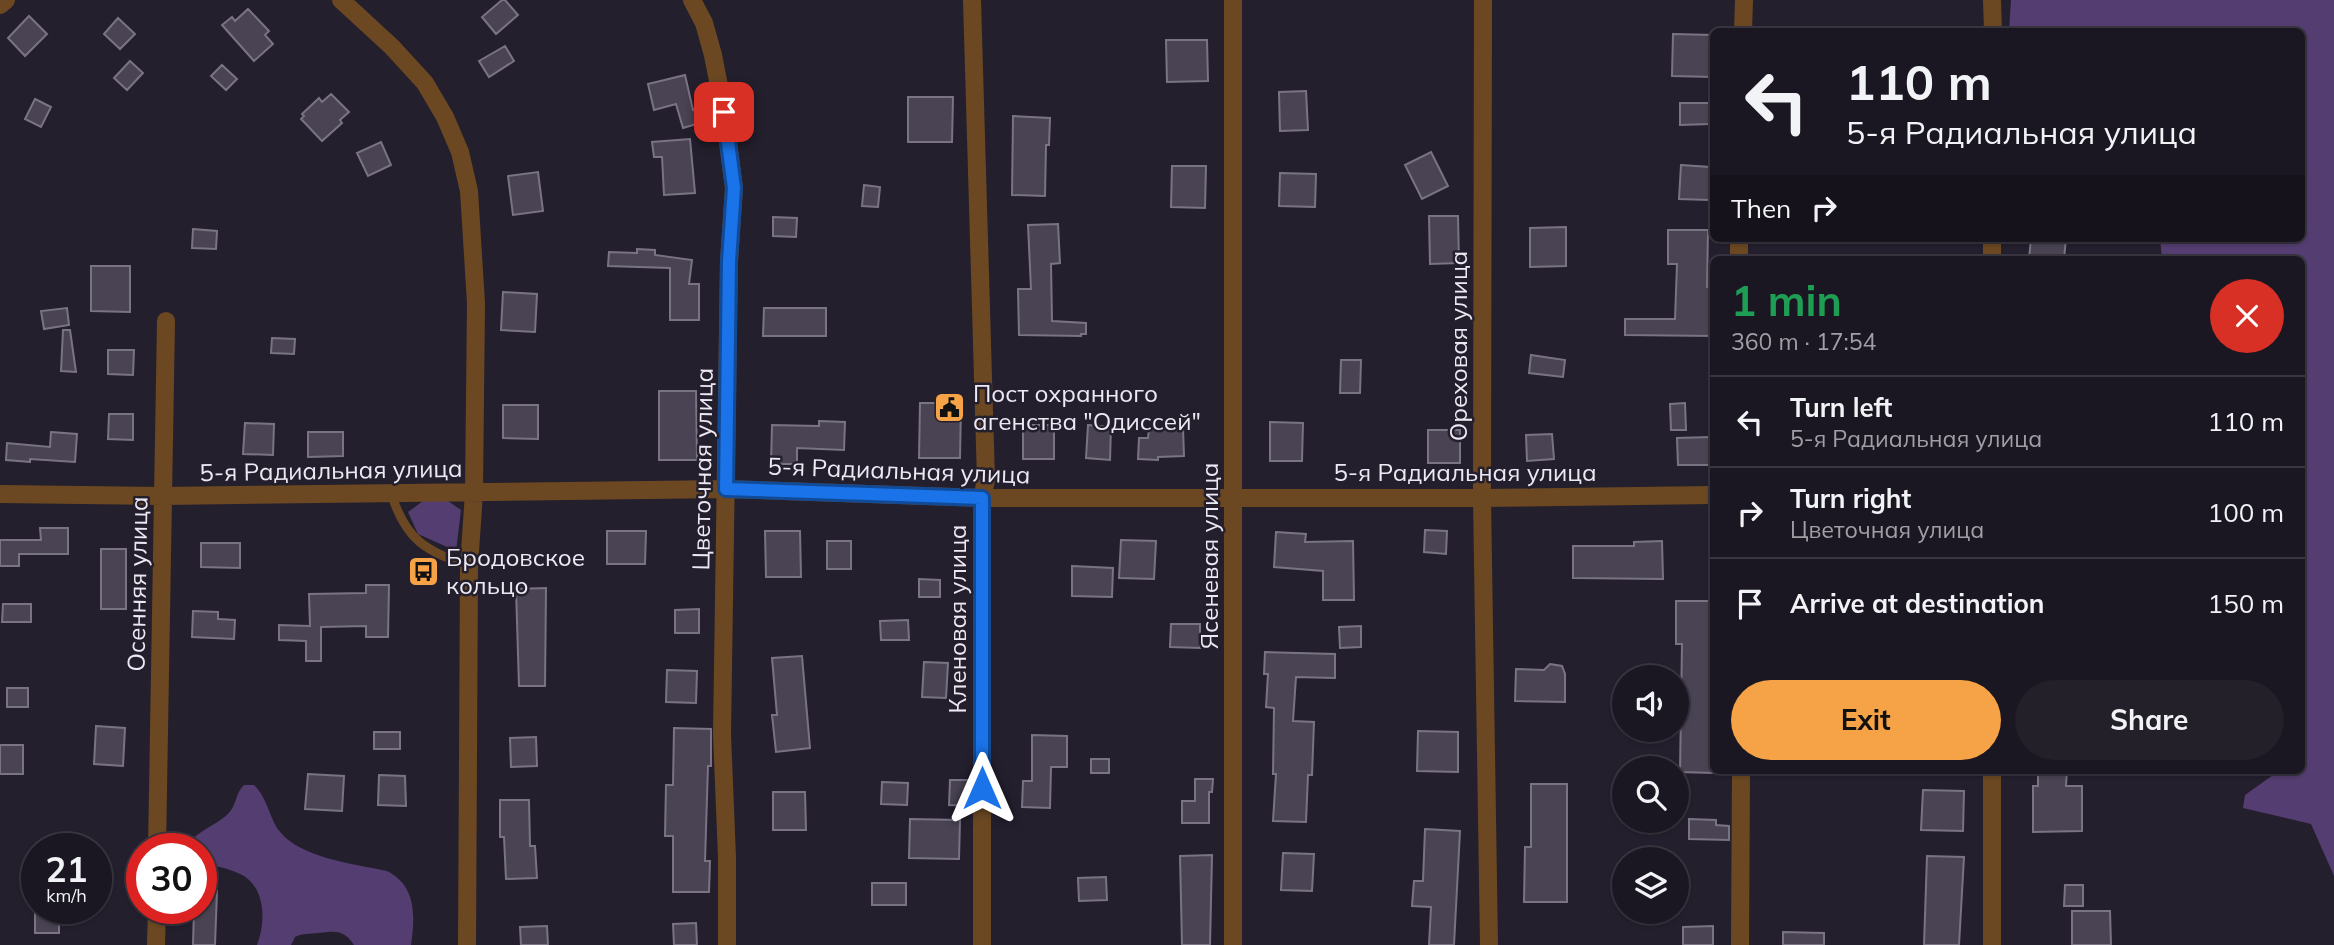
<!DOCTYPE html>
<html lang="en">
<head>
<meta charset="utf-8">
<style>
	:root { --surface:#1b1722; --page:#24202a; --text:#f1f3f6; --muted:#a09fa5; --line:#393640; --accent:#f6a247 }
	body { margin:0; font-family:Mulish,sans-serif; background:var(--page); color:var(--text); height:100vh; display:flex; flex-direction:column; font-size:26px; white-space:nowrap }
	* { box-sizing:border-box; margin:0 }
	p { font-size:23px; color:var(--muted) }
	.icon { flex:none; width:38px; height:38px; fill:none; stroke:currentColor; stroke-width:2; stroke-linecap:round; stroke-linejoin:round }
	.map { position:relative; flex:1; overflow:hidden }
	.details { position:absolute; left:1710px; top:256px; width:595px; height:518px; display:flex; flex-direction:column; background:var(--surface); border-radius:10px; box-shadow:0 2px 5px #0004,0 0 0 2px var(--line) }
	.details>* { flex:none }
	.top-card { position:absolute; left:1710px; top:28px; width:595px; height:214px; border-radius:10px; box-shadow:0 2px 5px #0004,0 0 0 2px var(--line); background:#1b1722; color:var(--text); overflow:hidden }
	.tools { position:absolute; left:1612px; top:665px; display:grid; gap:14px }
	.tools a { display:grid; place-items:center; width:77px; height:77px; border-radius:50%; background:var(--surface); box-shadow:0 2px 5px #0004,0 0 0 2px var(--line); font-size:35px }
	.speed { position:absolute; left:21px; top:833px; display:flex; gap:14px; font-size:35px; font-weight:700; text-align:center }
	.speed>* { display:grid; place-content:center; width:91px; height:91px; border-radius:50%; background:var(--surface); box-shadow:0 2px 5px #0004,0 0 0 2px var(--line); line-height:1 }
	.speed small { font-size:18px; font-weight:400 }
	.speed .limit { border:10px solid #d22; background:#fff; color:#111 }
	.pin { position:absolute; display:grid; place-items:center; width:60px; height:60px; color:#fff; margin:-30px; border-radius:14px; box-shadow:0 4px 10px #0006 }
	.me { position:absolute; width:77px; margin:-38px; rotate:0deg; stroke-linejoin:round; filter:drop-shadow(0 0 5px #0008) }
	.turn { display:flex; align-items:center; gap:24px; height:147px; padding:0 21px; font-size:32px }
	.turn .icon { width:91px; height:91px; stroke-width:2.5 }
	.turn b { display:block; font-size:49px; line-height:60px }
	.then { display:flex; align-items:center; height:66px; padding:0 21px; background:#0003; gap:14px; font-size:26px }
	.round { display:grid; place-items:center; flex:none; width:74px; height:74px; border-radius:37px; background:var(--page) }
	.head { display:flex; align-items:center; justify-content:space-between; height:119px; padding:0 21px }
	h1 { font-size:42px; font-weight:700; line-height:52px; color:#1e9e55 }
	.primary-button { display:flex; gap:14px; margin-top:auto; padding:14px 21px }
	.primary-button a { flex:1; height:80px; border-radius:42px; background:var(--accent); color:#111; font-size:28px; font-weight:700; line-height:80px; text-align:center }
	.primary-button a+a { background:var(--page); color:var(--text) }
	ul { padding:0; list-style:none }
	li { display:flex; align-items:center; gap:21px; height:91px; padding:0 21px; border-top:2px solid var(--line) }
	li div { flex:1 }
	li b { display:block; font-size:26px }
	li em { font-style:normal }
	.map>svg:first-child { display:block }
</style>
</head>
<body>
<div class="map">
<svg width="2334" height="945" viewBox="0 0 2334 945">
	<rect width="100%" height="100%" fill="#241f2d"/>
	<path fill="#543d70" d="M2011,0h323v876l-23,-52 -68,-16 2,-13 35,-25h21v-511h-139l-2,-21h141v-206l-292,-1z
		M423,501h25l13,9 -5,41 -38,-17 -10,-22z
		M244,785h10c12,11 15,30 23,43 20,30 78,36 110,43 30,15 28,46 24,74h-57c-10,-16 -19,-14 -36,-12 -8,1 -15,0 -23,4l-4,8h-34c9,-23 9,-59 -17,-71 -12,-6 -26,-8 -39,-12v-13h-16c10,-18 29,-22 43,-35 9,-9 7,-21 16,-29z"/>
	<path fill="#494353" stroke="#7a7384" stroke-width="2" d="M502,0h3l13,15 -22,19 -14,-17z
		M248,9l21,22 -4,4 8,9 -19,17 -32,-36 10,-8 3,4z
		M29,16l18,18 -22,22 -17,-18z
		M118,18l17,16 -15,15 -16,-15z
		M1673,34l40,1v42l-41,-1z
		M1166,40h41l1,41 -41,1z
		M505,46l9,15 -25,16 -10,-16z
		M130,61l13,12 -16,17 -13,-12z
		M222,65l15,14 -11,11 -15,-14z
		M685,75l8,35 13,-4 4,14 -27,8 -7,-24 -22,6 -6,-26z
		M1306,91l2,39 -28,1 -1,-39z
		M331,94l18,18 -9,8 2,3 -20,18 -21,-22 3,-3 -2,-2 17,-16 3,4z
		M908,97h45l-1,45h-44z
		M35,99l16,8 -10,20 -16,-8z
		M1680,103h29v21l-29,1z
		M1013,116l37,2 -1,27h-3l-1,51 -33,-1z
		M690,139l5,54 -31,2 -2,-38h-8l-2,-15z
		M381,142l10,23 -23,11 -11,-23z
		M1431,152l17,34 -26,13 -17,-34z
		M1681,165l29,2 -1,33 -30,-1z
		M1172,166h34l-1,42 -34,-1z
		M538,172l5,39 -30,4 -5,-39z
		M1280,173l36,1 -1,33 -36,-1z
		M864,185l16,2 -2,20 -16,-1z
		M1429,216h29l1,47 -29,1z
		M773,217l24,1 -1,19 -23,-1z
		M1058,224l2,39 -9,1 1,57 34,2v11h-5v2l-62,-1 -1,-46h13l-3,-64z
		M1566,227v39l-36,1v-39z
		M193,229l24,2 -1,18 -24,-1z
		M1668,230h40l-1,57h6v49l-88,-1v-16h50l2,-55h-9z
		M2031,238h35l-2,21h-35z
		M637,249l18,1v5l37,5 -3,24h10v36h-29v-52l-62,-2 1,-14 28,1z
		M91,266h39v46l-39,-1z
		M503,292l34,2 -2,38 -34,-2z
		M67,308l2,17 -25,4 -3,-18z
		M764,308h62v28h-63z
		M63,330h7l6,42 -15,-1z
		M272,338l23,1 -1,15 -23,-1z
		M108,350h26l-1,25 -25,-1z
		M1531,355l34,5 -2,17 -34,-4z
		M1341,360h20l-1,33h-20z
		M659,391h37l1,69h-38z
		M920,403h41l-1,55h-41z
		M1685,403l1,27h-15l-1,-26z
		M503,405h35v34l-35,-1z
		M109,414h24v26l-25,-1z
		M819,421l26,1 -1,28 -47,-2v16h-26l1,-39 47,1z
		M1270,422l33,1 -1,38h-32z
		M245,423l29,1 -1,31 -30,-1z
		M1023,425h31v34h-31z
		M1088,425l23,2 -1,33 -24,-2z
		M1149,428h34l1,28 -26,1v3l-20,-1 1,-21h9z
		M1428,430h32v33h-32z
		M51,432l26,2 -2,28 -45,-3v3l-24,-2 1,-17 43,4z
		M308,432h35v24l-35,1z
		M1552,434l2,25 -27,2 -1,-26z
		M1710,437v28h-32l-1,-27z
		M40,528h28v26h-49v12h-19v-26h41z
		M1425,530l22,1 -1,23 -22,-2z
		M607,531h39l-1,33h-38z
		M765,531h35l1,46h-35z
		M1276,532l30,2 -1,8 48,-1 1,59h-31v-29l-49,-4z
		M1121,540l35,1 -2,38 -35,-1z
		M827,541h24v28h-24z
		M1662,541l1,38 -90,-1v-32h61v-4z
		M201,543h39v25l-39,-1z
		M101,549h25v60h-25z
		M1072,566l41,2 -1,29 -40,-1z
		M919,579l21,1v17h-21z
		M366,585h23l-1,52h-22v-11l-45,1v34h-15v-20l-27,-1v-15l31,1 -1,-32 57,-1z
		M546,588l-1,98h-26l-3,-97z
		M1676,601h37v172l-33,-1 2,-128h-6z
		M3,604h28v18h-29z
		M699,609v24h-24v-23z
		M193,611l25,1v7l17,1 -1,19 -42,-2z
		M908,620l1,20h-28l-1,-19z
		M1171,624h29v24l-30,-1z
		M1361,626v21l-21,1 -1,-21z
		M1265,652l70,2v24l-39,-1 -3,44 21,1 -2,53h-4l-2,47 -33,-1 3,-47h-3l1,-66 -8,-1 2,-33h-4z
		M802,656l8,92 -34,4 -4,-37h5l-5,-57z
		M924,662l24,1 -2,35 -24,-1z
		M1550,664l12,2 3,8v28l-50,-1 1,-32 28,1z
		M667,670l30,1 -1,32 -30,-1z
		M7,688h21v19h-21z
		M96,726l29,2 -2,38 -29,-2z
		M674,728l37,1v37h-3l-3,95h5l-1,31h-36v-56h-8l1,-51h7z
		M1418,731l40,1v40l-41,-1z
		M374,732h26v17h-26z
		M1032,735l35,1v31h-16l-1,41 -28,-1 1,-26h9z
		M536,737l1,29 -26,1 -1,-29z
		M0,745h23v29h-23z
		M1091,759h18v14h-18z
		M2038,770h29l-1,16h16v45l-49,1v-46h5z
		M308,774l36,2 -2,35 -37,-2z
		M379,775l26,1 1,30 -28,-1z
		M1195,779h18l-1,13h-3v31h-27v-22h13z
		M950,780h20v26l-21,-1z
		M882,782l26,1 -1,22 -26,-1z
		M1531,784h36v118h-43l1,-55h6z
		M1923,790l41,1 -1,40 -42,-1z
		M773,792h32l1,38h-33z
		M500,800h29l1,46h5l2,32 -31,1 -2,-42h-4z
		M910,819l50,1 -1,39 -50,-1z
		M1689,819l27,1v5l13,1v14l-40,-1z
		M1425,829l35,2 -6,114h-25l2,-38 -19,-1 2,-25h9z
		M1283,853l31,1 -2,37 -31,-1z
		M1212,855l-2,90h-28l-2,-89z
		M1927,856l37,1 -5,88h-35z
		M1106,877l1,23 -28,1 -1,-23z
		M872,883h34v22h-34z
		M2065,885h18v21h-19z
		M201,891h16l-2,54h-22l1,-37h7z
		M35,910h24v23h-24z
		M2072,911h38l1,34h-39z
		M696,923l1,22h-23l-1,-21z
		M547,926l1,19h-27l-1,-18z
		M1713,926v19h-30v-18z
		M1783,932l41,1v12h-41z"/>
	<g fill="none" stroke-linecap="round" stroke-linejoin="round">
		<path stroke="#6b4822" stroke-width="9" d="M391,493c15,48 34,57 78,73"/>
		<path stroke="#6b4822" stroke-width="18" d="M341,0l51,47 33,36 20,34 15,35 9,39 7,112 -2,190 -5,73 -2,379
			M692,0l12,23 9,32 11,57 10,76 -5,73 -7,474 5,122v88
			M972,0l14,480 -4,18v447
			M1233,0v945
			M1483,0l-1,498 7,447
			M1992,0l1,32
			M0,5l6,-5
			M1743,32l1,-32
			M1739,259v-21
			M1992,259v-21
			M0,494l162,2 564,-7 256,9h500l231,-3
			M1992,770v175
			M157,849l9,-528
			M156,945l1,-37
			M1740,945l1,-175"/>
	</g>
	<g fill="none" stroke-linecap="round" stroke-linejoin="round">
		<defs>
			<path id="route" d="M724,112l10,76 -5,73 -3,228 256,9v290"/>
		</defs>
		<use href="#route" stroke="#114b97" stroke-width="18"/>
		<use href="#route" stroke="#1a73e8" stroke-width="12"/>
	</g>
	<defs>
		<symbol id="civic-square" viewBox="-11 -11 22 22"><rect x="-9" y="-9" width="18" height="18" rx="4" fill="#f6a247" stroke="#241f2d"/><path d="M-.6-6.5H3V-4.5H.6V-3L4-1V1h2V6H-6V1h2V-1L-.6-3ZM-1.2 2.5V6h2.4V2.5Z" fill="#111"/></symbol>
		<symbol id="bus-square" viewBox="-11 -11 22 22"><rect x="-9" y="-9" width="18" height="18" rx="4" fill="#f6a247" stroke="#241f2d"/><path d="M-5-6H5V4H4V6H2V4H-2V6H-4V4H-5ZM-3.5-4V0h7V-4ZM-3.5 1.2v1.5H-2V1.2ZM2 1.2v1.5H3.5V1.2Z" fill="#111"/></symbol>
	</defs>
	<g fill-rule="evenodd">
		<use href="#civic-square" x="932" y="390" width="35" height="35"/>
		<use href="#bus-square" x="406" y="554" width="35" height="35"/>
	</g>
	<g text-anchor="middle" dominant-baseline="central" stroke-width="5" stroke-linejoin="round" paint-order="stroke">
		<g font-size="24" fill="#ede9f3" stroke="#241f2d">
			<text transform="translate(1458 346) rotate(-90)">Ореховая улица</text>
			<text transform="translate(702 469) rotate(-89)">Цветочная улица</text>
			<text transform="translate(331 470) rotate(-1)">5-я Радиальная улица</text>
			<text transform="translate(899 470) rotate(2)">5-я Радиальная улица</text>
			<text x="1465" y="472">5-я Радиальная улица</text>
			<text transform="translate(1209 556) rotate(-90)">Ясеневая улица</text>
			<text transform="translate(137 584) rotate(-89)">Осенняя улица</text>
			<text transform="translate(957 619) rotate(-90)">Кленовая улица</text>
		</g>
		<g font-size="24" fill="#ede9f3" stroke="#241f2d" text-anchor="start">
			<text x="973" y="393">Пост охранного<tspan x="973" dy="28">агенства "Одисcей"</tspan></text>
			<text x="446" y="557">Бродовское<tspan x="446" dy="28">кольцо</tspan></text>
		</g>
	</g>
</svg>
<div class="tools">
<a><svg class="icon" aria-label="sound" viewBox="0 0 24 24"><path d="M4 9h4l5-4v14l-5-4H4zM17 9q2 3 0 6"/></svg></a>
<a><svg class="icon" aria-label="search" viewBox="0 0 24 24"><circle cx="10" cy="10" r="6"/><path d="M15 15l6 6"/></svg></a>
<a><svg class="icon" aria-label="layers" viewBox="0 0 24 24"><path d="M12 4l9 5-9 5-9-5zM3 14l9 5 9-5"/></svg></a>
</div>
<div class="speed"><div>21<small>km/h</small></div><div class="limit">30</div></div>
<div class="pin" style="left:724px;top:112px;background:#d93025"><svg class="icon" aria-label="arrive" viewBox="0 0 24 24"><path d="M6 21V4h12l-3 4 3 4H6"/></svg></div>
<svg class="me" style="left:982px;top:788px" viewBox="-20 -20 40 40"><path d="M0-17L14 15 0 8-14 15z" fill="#1a73e8" stroke="#fff" stroke-width="4"/></svg>
<div class="top-card">
<div class="turn"><svg class="icon" aria-label="left" viewBox="0 0 24 24"><path d="M17 20v-9H6M10 6l-5 5 5 5"/></svg><div><b>110 m</b>5-я Радиальная улица</div></div>
<div class="then">Then<svg class="icon" aria-label="right" viewBox="0 0 24 24"><path d="M7 20v-9h11M14 6l5 5-5 5"/></svg></div>
</div>
<section class="details">
<div class="head"><div><h1>1 min</h1><p>360 m · 17:54</p></div><a class="round" style="background:#d93025;color:#fff"><svg class="icon" aria-label="close" viewBox="0 0 24 24"><path d="M6 6l12 12M18 6L6 18"/></svg></a></div>
<ul>
<li><svg class="icon" aria-label="left" viewBox="0 0 24 24"><path d="M17 20v-9H6M10 6l-5 5 5 5"/></svg><div><b>Turn left</b><p>5-я Радиальная улица</p></div><em>110 m</em></li>
<li><svg class="icon" aria-label="right" viewBox="0 0 24 24"><path d="M7 20v-9h11M14 6l5 5-5 5"/></svg><div><b>Turn right</b><p>Цветочная улица</p></div><em>100 m</em></li>
<li><svg class="icon" aria-label="arrive" viewBox="0 0 24 24"><path d="M6 21V4h12l-3 4 3 4H6"/></svg><div><b>Arrive at destination</b></div><em>150 m</em></li>
</ul>
<div class="primary-button"><a>Exit</a><a>Share</a></div>
</section>
</div>
</body>
</html>
